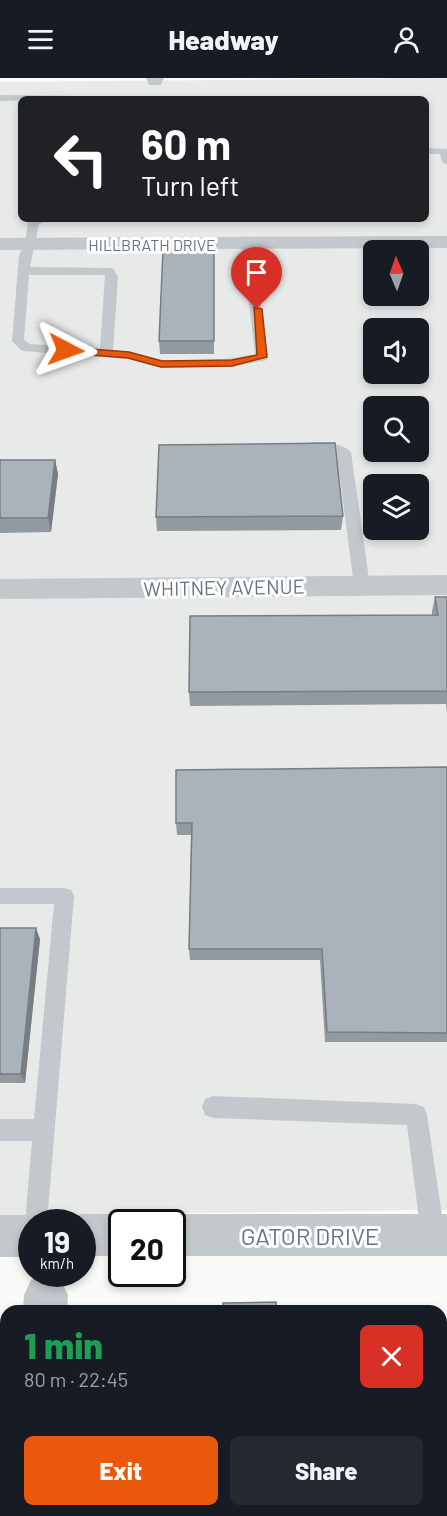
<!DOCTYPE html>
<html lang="en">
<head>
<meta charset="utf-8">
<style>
	:root { --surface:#171b24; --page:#242831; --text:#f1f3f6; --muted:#9ea1a6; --accent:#ea580c }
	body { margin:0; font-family:Barlow,sans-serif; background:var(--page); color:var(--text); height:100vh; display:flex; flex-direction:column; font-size:22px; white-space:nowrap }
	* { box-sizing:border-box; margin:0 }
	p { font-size:20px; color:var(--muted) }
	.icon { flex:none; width:33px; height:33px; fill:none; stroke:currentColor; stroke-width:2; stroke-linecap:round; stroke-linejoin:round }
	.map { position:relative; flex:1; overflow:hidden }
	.details { position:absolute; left:0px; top:1227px; width:447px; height:212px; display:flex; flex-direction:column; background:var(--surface); border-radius:18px 18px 0 0; box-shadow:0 3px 9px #0003 }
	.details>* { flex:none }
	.banner { position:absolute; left:18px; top:18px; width:411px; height:126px; border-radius:9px; box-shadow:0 3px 9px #0003; background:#202124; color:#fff; overflow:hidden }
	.needle { width:39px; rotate:358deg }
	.buttons { position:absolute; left:363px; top:162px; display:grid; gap:12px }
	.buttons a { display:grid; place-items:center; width:66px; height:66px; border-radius:9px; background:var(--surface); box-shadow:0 3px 9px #0003; font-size:30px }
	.speed { position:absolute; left:18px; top:1131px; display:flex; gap:12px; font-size:30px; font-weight:700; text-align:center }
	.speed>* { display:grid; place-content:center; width:78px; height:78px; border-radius:50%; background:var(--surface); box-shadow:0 3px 9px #0003; line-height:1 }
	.speed small { font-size:15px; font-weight:400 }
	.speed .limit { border:3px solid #111; border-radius:9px; background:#fff; color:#111 }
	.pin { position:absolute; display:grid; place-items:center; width:51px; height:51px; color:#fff; margin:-62px -26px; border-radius:50% 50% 50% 0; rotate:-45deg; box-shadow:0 0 6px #0007 }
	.pin .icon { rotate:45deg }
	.me { position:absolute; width:66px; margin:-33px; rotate:94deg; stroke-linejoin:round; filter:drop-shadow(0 0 4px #0008) }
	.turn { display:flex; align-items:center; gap:21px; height:126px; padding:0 24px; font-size:27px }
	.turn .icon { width:78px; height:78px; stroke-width:2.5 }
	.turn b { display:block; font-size:42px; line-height:51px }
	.round { display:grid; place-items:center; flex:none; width:63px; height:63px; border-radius:9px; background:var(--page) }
	.head { display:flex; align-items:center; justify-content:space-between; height:102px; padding:0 24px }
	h1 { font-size:36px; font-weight:800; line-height:45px; color:#1e9e55 }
	.action { display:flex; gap:12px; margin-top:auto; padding:12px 24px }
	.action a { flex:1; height:69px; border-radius:9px; background:var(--accent); color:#fff; font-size:24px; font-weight:800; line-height:69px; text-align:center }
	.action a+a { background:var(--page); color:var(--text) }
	header { display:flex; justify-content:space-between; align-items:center; height:78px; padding:0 24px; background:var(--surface); font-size:27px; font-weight:800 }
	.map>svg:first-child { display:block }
</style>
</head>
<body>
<header><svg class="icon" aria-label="menu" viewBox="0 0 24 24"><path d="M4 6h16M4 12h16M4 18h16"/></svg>Headway<svg class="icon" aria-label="person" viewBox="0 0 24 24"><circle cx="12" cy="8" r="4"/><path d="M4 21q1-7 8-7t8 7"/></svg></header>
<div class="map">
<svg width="447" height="1438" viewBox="0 0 447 1438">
	<rect width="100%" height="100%" fill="#fafaf8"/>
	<path fill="#e8e9e9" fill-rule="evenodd" d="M447,0v1132l-347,4 -59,8h-41v-1140zM21,21h405v120h-405zM374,172h44v46h-44zM374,250h44v46h-44zM374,328h44v46h-44zM374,406h44v46h-44z"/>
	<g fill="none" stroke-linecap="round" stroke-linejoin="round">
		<path fill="#c3c8cc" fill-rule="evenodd" d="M0,17l86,1 5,3 -91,2z
			M426,70l21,1v16l-5,-3 -2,-8h-14z
			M32,141h20l-13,5 -9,43 83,1 5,9 -5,73c17,1 33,8 50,10 29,3 63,0 92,-6l-13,-111 2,-2h8l16,116 -1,3 -35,7 -71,1 -33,-9 -106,-8 -10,-10 7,-86 6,-11 3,-22zM29,197h76l-5,74 -70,-5 -6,-4z
			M314,364c13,0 28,1 37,10l19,134 -2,4h-12l-2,-4 -17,-131 -11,-5 -17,-1 -2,-3 2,-3z
			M0,810h64l7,2 3,6 -27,326h-15v10l-4,-2 -3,-8 7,-81h-32v-22h34l20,-215h-54z
			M213,1018l203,8 8,3 3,8 18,120 -4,8 -8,4 -8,-4 -4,-8 -14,-110 -194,-7 -8,-3 -3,-8 3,-8z"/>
		<path fill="#c3c8cc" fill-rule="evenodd" d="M146,0h18l-3,7h-12z
			M447,158v12l-447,2v-12z
			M447,497v20l-447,4v-20z
			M82,1136h40l15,6 1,2h-16v34h-40v-34h-16z
			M172,1136h275v42h-275v-34h-16z
			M0,1137h32l15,6 -15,1v35h-32z
			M45,1196l16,6 7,15 -1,16h-44l1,-16 7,-15z
			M6,1427v5h46v6h-48z"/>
	</g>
	<path fill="#929a9f" d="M214,172v104h-54l-1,-13z
		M0,382h55l3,14 -7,58 -51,1z
		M343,438l-2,14 -184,1 -1,-14z
		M435,519h12v116l-1,-9 -256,2 -1,-14 243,-77v-4z
		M447,689v275h-122l-5,-82h-130l-1,-11 2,-114h-14l-1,-12z
		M0,850l40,11 -15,144h-25z"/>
	<path fill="#777d82" d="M55,382l3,14 -7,58 -3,-14z
		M36,850l4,11 -15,144 -4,-9z"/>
	<path fill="#aab3b9" stroke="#777d82" stroke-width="1.5" d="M163,172h51v91h-55z
		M335,365l8,73 -187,1 3,-72z
		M0,382h55l-7,58h-48z
		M435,519h12v94l-258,1 1,-76 248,-1z
		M447,689v266l-120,-1 -5,-83h-133l3,-126h-16v-53z
		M0,850h36l-15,146h-21z
		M276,1224l1,9h-54v-8z
		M142,1432h164v6h-164z"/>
	<path fill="#ea580c" stroke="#983908" stroke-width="1.5" d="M254,229l8,2 5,48 -35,9 -71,1 -33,-9 -62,-5 -4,-3 4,-3 63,5 33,9 70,-1 25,-5z"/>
	<g text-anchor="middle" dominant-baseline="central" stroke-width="6" stroke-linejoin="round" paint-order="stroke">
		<g font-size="16" fill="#657683" stroke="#fff">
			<text x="152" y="166">HILLBRATH DRIVE</text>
		</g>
		<g font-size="20" fill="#657683" stroke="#fff">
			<text transform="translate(224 509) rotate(-1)">WHITNEY AVENUE</text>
		</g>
		<g font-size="24" fill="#657683" stroke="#fff">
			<text x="310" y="1157">GATOR DRIVE</text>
		</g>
	</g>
</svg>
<div class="buttons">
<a><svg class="needle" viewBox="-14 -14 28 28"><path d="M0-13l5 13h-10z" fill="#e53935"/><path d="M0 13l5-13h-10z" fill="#9ea1a6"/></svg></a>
<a><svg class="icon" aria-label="sound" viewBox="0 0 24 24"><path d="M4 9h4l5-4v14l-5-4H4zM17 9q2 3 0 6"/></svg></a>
<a><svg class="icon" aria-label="search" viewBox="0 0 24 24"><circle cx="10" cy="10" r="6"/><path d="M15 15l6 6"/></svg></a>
<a><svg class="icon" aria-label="layers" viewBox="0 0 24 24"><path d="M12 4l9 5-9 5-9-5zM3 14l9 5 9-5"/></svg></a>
</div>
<div class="speed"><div>19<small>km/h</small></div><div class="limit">20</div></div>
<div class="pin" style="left:257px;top:231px;background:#d93025"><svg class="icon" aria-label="arrive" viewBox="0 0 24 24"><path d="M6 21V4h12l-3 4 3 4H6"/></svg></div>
<svg class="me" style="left:66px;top:272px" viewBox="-20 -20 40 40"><path d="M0-17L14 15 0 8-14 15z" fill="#ea580c" stroke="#fff" stroke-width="4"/></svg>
<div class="banner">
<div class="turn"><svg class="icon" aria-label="left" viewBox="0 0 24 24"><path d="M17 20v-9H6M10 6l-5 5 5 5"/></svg><div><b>60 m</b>Turn left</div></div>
</div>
<section class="details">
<div class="head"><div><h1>1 min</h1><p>80 m · 22:45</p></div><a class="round" style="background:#d93025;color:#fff"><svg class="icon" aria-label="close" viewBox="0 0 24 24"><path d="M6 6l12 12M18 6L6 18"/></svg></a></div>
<div class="action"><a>Exit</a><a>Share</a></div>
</section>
</div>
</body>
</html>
